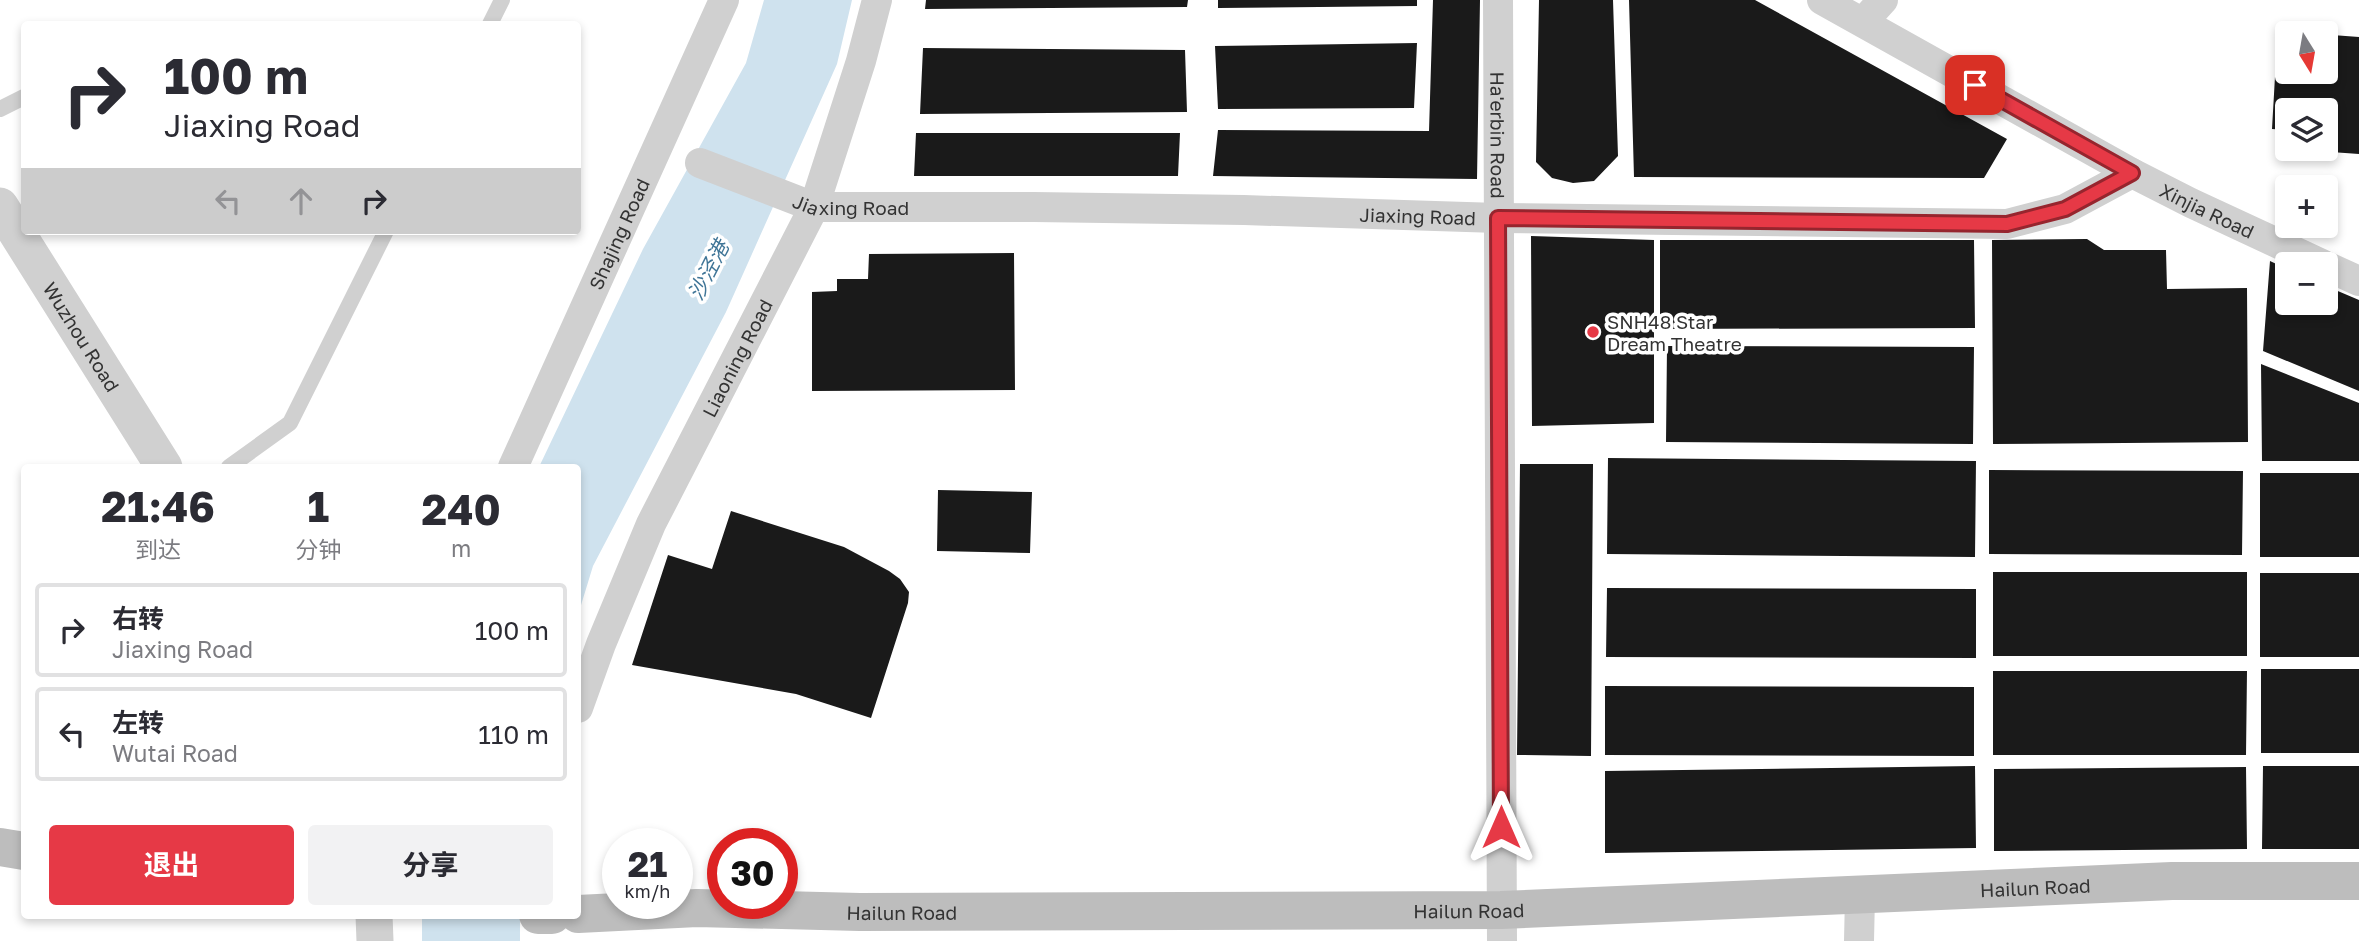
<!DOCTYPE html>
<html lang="zh">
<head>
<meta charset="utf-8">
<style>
	:root { --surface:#fff; --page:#f2f2f3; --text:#2b2b33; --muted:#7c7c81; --line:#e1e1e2; --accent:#e63946 }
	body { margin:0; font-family:"Golos Text","Noto Sans SC",sans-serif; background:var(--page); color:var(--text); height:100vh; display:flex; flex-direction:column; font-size:26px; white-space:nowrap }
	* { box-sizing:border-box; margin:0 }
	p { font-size:23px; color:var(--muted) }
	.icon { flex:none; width:38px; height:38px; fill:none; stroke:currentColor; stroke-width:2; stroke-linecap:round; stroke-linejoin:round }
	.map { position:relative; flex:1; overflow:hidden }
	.drawer { position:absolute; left:21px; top:464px; width:560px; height:455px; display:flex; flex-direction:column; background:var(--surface); border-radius:7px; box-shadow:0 4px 10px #0003 }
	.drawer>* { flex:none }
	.banner { position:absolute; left:21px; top:21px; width:560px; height:214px; border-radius:7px; box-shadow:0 4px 10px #0003; background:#fff; color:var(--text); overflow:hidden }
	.needle { width:46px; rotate:169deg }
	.tools { position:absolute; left:2275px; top:21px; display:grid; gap:14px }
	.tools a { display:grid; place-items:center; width:63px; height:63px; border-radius:7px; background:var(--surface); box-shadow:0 4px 10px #0003; font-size:35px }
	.speed { position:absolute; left:602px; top:828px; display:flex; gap:14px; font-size:35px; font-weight:700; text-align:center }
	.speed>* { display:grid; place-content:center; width:91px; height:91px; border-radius:50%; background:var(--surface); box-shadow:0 4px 10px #0003; line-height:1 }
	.speed small { font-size:18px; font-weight:400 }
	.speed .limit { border:10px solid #d22; background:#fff; color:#111 }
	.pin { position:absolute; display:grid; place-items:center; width:60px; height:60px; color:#fff; margin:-30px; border-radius:14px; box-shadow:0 4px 10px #0006 }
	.me { position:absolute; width:77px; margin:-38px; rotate:0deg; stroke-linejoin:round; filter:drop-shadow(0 0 5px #0008) }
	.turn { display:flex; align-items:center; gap:24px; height:147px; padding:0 28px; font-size:32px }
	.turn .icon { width:91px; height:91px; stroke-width:2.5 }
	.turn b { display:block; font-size:49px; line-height:60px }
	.lanes { display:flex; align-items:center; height:66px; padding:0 28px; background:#0003; justify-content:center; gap:35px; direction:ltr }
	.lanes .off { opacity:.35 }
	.eta { display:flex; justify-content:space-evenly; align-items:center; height:119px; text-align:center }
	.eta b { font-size:42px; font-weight:700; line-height:49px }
	.primary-button { display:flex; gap:14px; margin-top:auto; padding:14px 28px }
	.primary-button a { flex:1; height:80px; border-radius:7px; background:var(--accent); color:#fff; font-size:28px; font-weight:700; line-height:80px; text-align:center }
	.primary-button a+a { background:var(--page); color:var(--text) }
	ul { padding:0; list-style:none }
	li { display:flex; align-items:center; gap:21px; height:94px; margin:0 14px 10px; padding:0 14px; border:4px solid var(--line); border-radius:7px }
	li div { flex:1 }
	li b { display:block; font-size:26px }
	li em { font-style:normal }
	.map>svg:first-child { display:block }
</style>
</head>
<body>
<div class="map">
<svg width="2359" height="941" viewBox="0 0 2359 941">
	<rect width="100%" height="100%" fill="#fff"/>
	<path fill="#cfe2ee" d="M764,0h88l-15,64 -111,248 -133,254 -15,49v-148h-39l104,-218 103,-186z
		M422,915h98v26h-98z"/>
	<path fill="#1a1a1a" d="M926,0h262l-1,7 -262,2z
		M1218,0h199v6l-199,2z
		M1433,0h47l-3,179 -264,-3 5,-46 211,1z
		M1539,0h74l5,156 -24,25 -21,2 -21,-5 -16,-16z
		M1629,0h126l252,139 -23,39 -350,-1z
		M2332,35l27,2v117l-28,-2 1,-19h-6v-23h-39v20l-15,-1 4,-70 11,1v12h39v-10l4,1z
		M1417,43l-3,65 -196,1 -3,-63z
		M923,48l262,2 2,62 -267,2z
		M916,133h264l-2,43h-264z
		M1531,236l123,4v183l-122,3z
		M2087,239l17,11h62l1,39 80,-1 1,154 -255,2 -1,-204z
		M1660,240h314l1,88 -315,1z
		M1014,253l1,137 -203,1v-99l25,-1v-12h31l1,-25z
		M2270,261l17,8v34h39v-17l33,14v91l-96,-40z
		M1667,346l307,1 -1,97 -307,-2z
		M2261,364l98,39v58h-97z
		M1608,458l368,3 -1,96 -368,-3z
		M1520,464h73l-2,292 -74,-1z
		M1989,470l254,1 -1,84 -253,-1z
		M2260,473h99v84h-99z
		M938,490l94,2 -2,61 -93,-2z
		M731,511l113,36 45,24 11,8 9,13 -1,11 -37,115 -75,-24 -164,-29 36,-110 44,14z
		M1993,572h254v84h-254z
		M2260,573h99v84h-99z
		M1607,588l369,1v69l-370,-1z
		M2261,669h98v84h-98z
		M1993,671h254l-1,84h-253z
		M1605,686l369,1v69l-369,-1z
		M1975,766l1,82 -371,5v-82z
		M2263,766h96v83h-97z
		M2246,767l1,82 -253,2v-82z"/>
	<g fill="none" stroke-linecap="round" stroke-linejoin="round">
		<path stroke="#d0d0d0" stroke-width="16" d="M490,24l12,-24
			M0,109l24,-12
			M229,467l61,-44 96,-192"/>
		<g stroke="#d0d0d0" stroke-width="30">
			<path id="s1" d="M1498,0l4,941"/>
			<path id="s2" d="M1822,0l310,173 59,30 131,61"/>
			<path d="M1863,22l20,-22"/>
			<path id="s3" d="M700,163l114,44h220l210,3 254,8 509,6 58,-15 67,-36"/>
			<path d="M2326,266l33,15"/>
			<path id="s4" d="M513,467l211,-467"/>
			<path id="s5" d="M578,708l23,-64 50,-120 163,-317 47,-146 16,-61"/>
			<path d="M1859,941l1,-45"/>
		</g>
		<g stroke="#d0d0d0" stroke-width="37">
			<path id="s6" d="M0,206l164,261"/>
			<path d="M374,915l1,26"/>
		</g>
		<g stroke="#bdbdbd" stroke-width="38">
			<path d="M0,847l24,4"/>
			<path id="s7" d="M578,914l119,-6 163,4 641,-2 671,-29h187"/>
			<path d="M538,915h14"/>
		</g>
	</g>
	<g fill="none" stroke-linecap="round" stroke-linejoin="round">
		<defs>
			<path id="route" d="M1501,827l-3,-609 509,6 58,-15 67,-36 -157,-88"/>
		</defs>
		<use href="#route" stroke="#96252e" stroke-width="18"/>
		<use href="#route" stroke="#e63946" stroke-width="12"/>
	</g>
	<circle fill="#e63946" stroke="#fff" stroke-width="2.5" cx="1593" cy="332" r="7"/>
	<g text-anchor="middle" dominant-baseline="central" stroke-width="7" stroke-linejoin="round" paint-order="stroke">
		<g font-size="19" fill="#333" stroke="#fff">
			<text stroke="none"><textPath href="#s1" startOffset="135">Ha'erbin Road</textPath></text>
			<text stroke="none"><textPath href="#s3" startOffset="159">Jiaxing Road</textPath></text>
			<text stroke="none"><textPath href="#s2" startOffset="439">Xinjia Road</textPath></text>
			<text stroke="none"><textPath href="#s3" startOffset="726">Jiaxing Road</textPath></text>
			<text stroke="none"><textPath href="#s4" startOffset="256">Shajing Road</textPath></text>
			<text stroke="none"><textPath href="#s6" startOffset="154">Wuzhou Road</textPath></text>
			<text stroke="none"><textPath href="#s5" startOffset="385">Liaoning Road</textPath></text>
			<text stroke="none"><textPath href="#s7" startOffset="1458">Hailun Road</textPath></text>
			<text stroke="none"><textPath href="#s7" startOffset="891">Hailun Road</textPath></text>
			<text stroke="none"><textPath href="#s7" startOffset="324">Hailun Road</textPath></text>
		</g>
		<g font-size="19" fill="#333" stroke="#fff" text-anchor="start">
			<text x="1607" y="321">SNH48 Star<tspan x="1607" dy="22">Dream Theatre</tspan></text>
		</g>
		<g font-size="21" font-style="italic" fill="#3f7597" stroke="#fff">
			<text transform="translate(708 270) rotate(-63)">沙泾港</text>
		</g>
	</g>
</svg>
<div class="tools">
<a><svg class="needle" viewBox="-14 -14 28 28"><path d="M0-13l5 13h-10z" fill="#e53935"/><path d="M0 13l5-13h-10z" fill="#7c7c81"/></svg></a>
<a><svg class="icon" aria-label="layers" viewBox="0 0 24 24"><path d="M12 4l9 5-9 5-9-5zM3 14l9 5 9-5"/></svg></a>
<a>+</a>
<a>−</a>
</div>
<div class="speed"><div>21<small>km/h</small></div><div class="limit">30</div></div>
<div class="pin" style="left:1975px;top:85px;background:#d93025"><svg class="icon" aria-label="arrive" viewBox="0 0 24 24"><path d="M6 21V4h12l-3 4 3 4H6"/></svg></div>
<svg class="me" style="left:1501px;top:827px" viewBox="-20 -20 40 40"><path d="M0-17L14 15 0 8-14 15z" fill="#e63946" stroke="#fff" stroke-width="4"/></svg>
<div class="banner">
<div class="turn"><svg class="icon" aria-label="right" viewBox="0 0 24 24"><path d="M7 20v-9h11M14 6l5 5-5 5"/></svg><div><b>100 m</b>Jiaxing Road</div></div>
<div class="lanes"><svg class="icon off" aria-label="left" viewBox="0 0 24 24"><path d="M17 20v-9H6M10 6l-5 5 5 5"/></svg><svg class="icon off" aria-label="ahead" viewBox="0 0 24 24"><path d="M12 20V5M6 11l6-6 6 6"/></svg><svg class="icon" aria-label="right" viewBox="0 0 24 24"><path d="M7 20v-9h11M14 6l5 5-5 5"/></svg></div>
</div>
<section class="drawer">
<div class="eta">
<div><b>21:46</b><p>到达</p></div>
<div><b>1</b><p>分钟</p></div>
<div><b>240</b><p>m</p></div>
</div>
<ul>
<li><svg class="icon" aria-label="right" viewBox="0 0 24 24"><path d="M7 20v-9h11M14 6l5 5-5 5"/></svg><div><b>右转</b><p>Jiaxing Road</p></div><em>100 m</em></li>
<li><svg class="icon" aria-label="left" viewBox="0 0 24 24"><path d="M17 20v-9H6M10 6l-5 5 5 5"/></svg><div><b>左转</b><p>Wutai Road</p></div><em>110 m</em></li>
</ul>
<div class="primary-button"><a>退出</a><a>分享</a></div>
</section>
</div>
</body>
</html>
